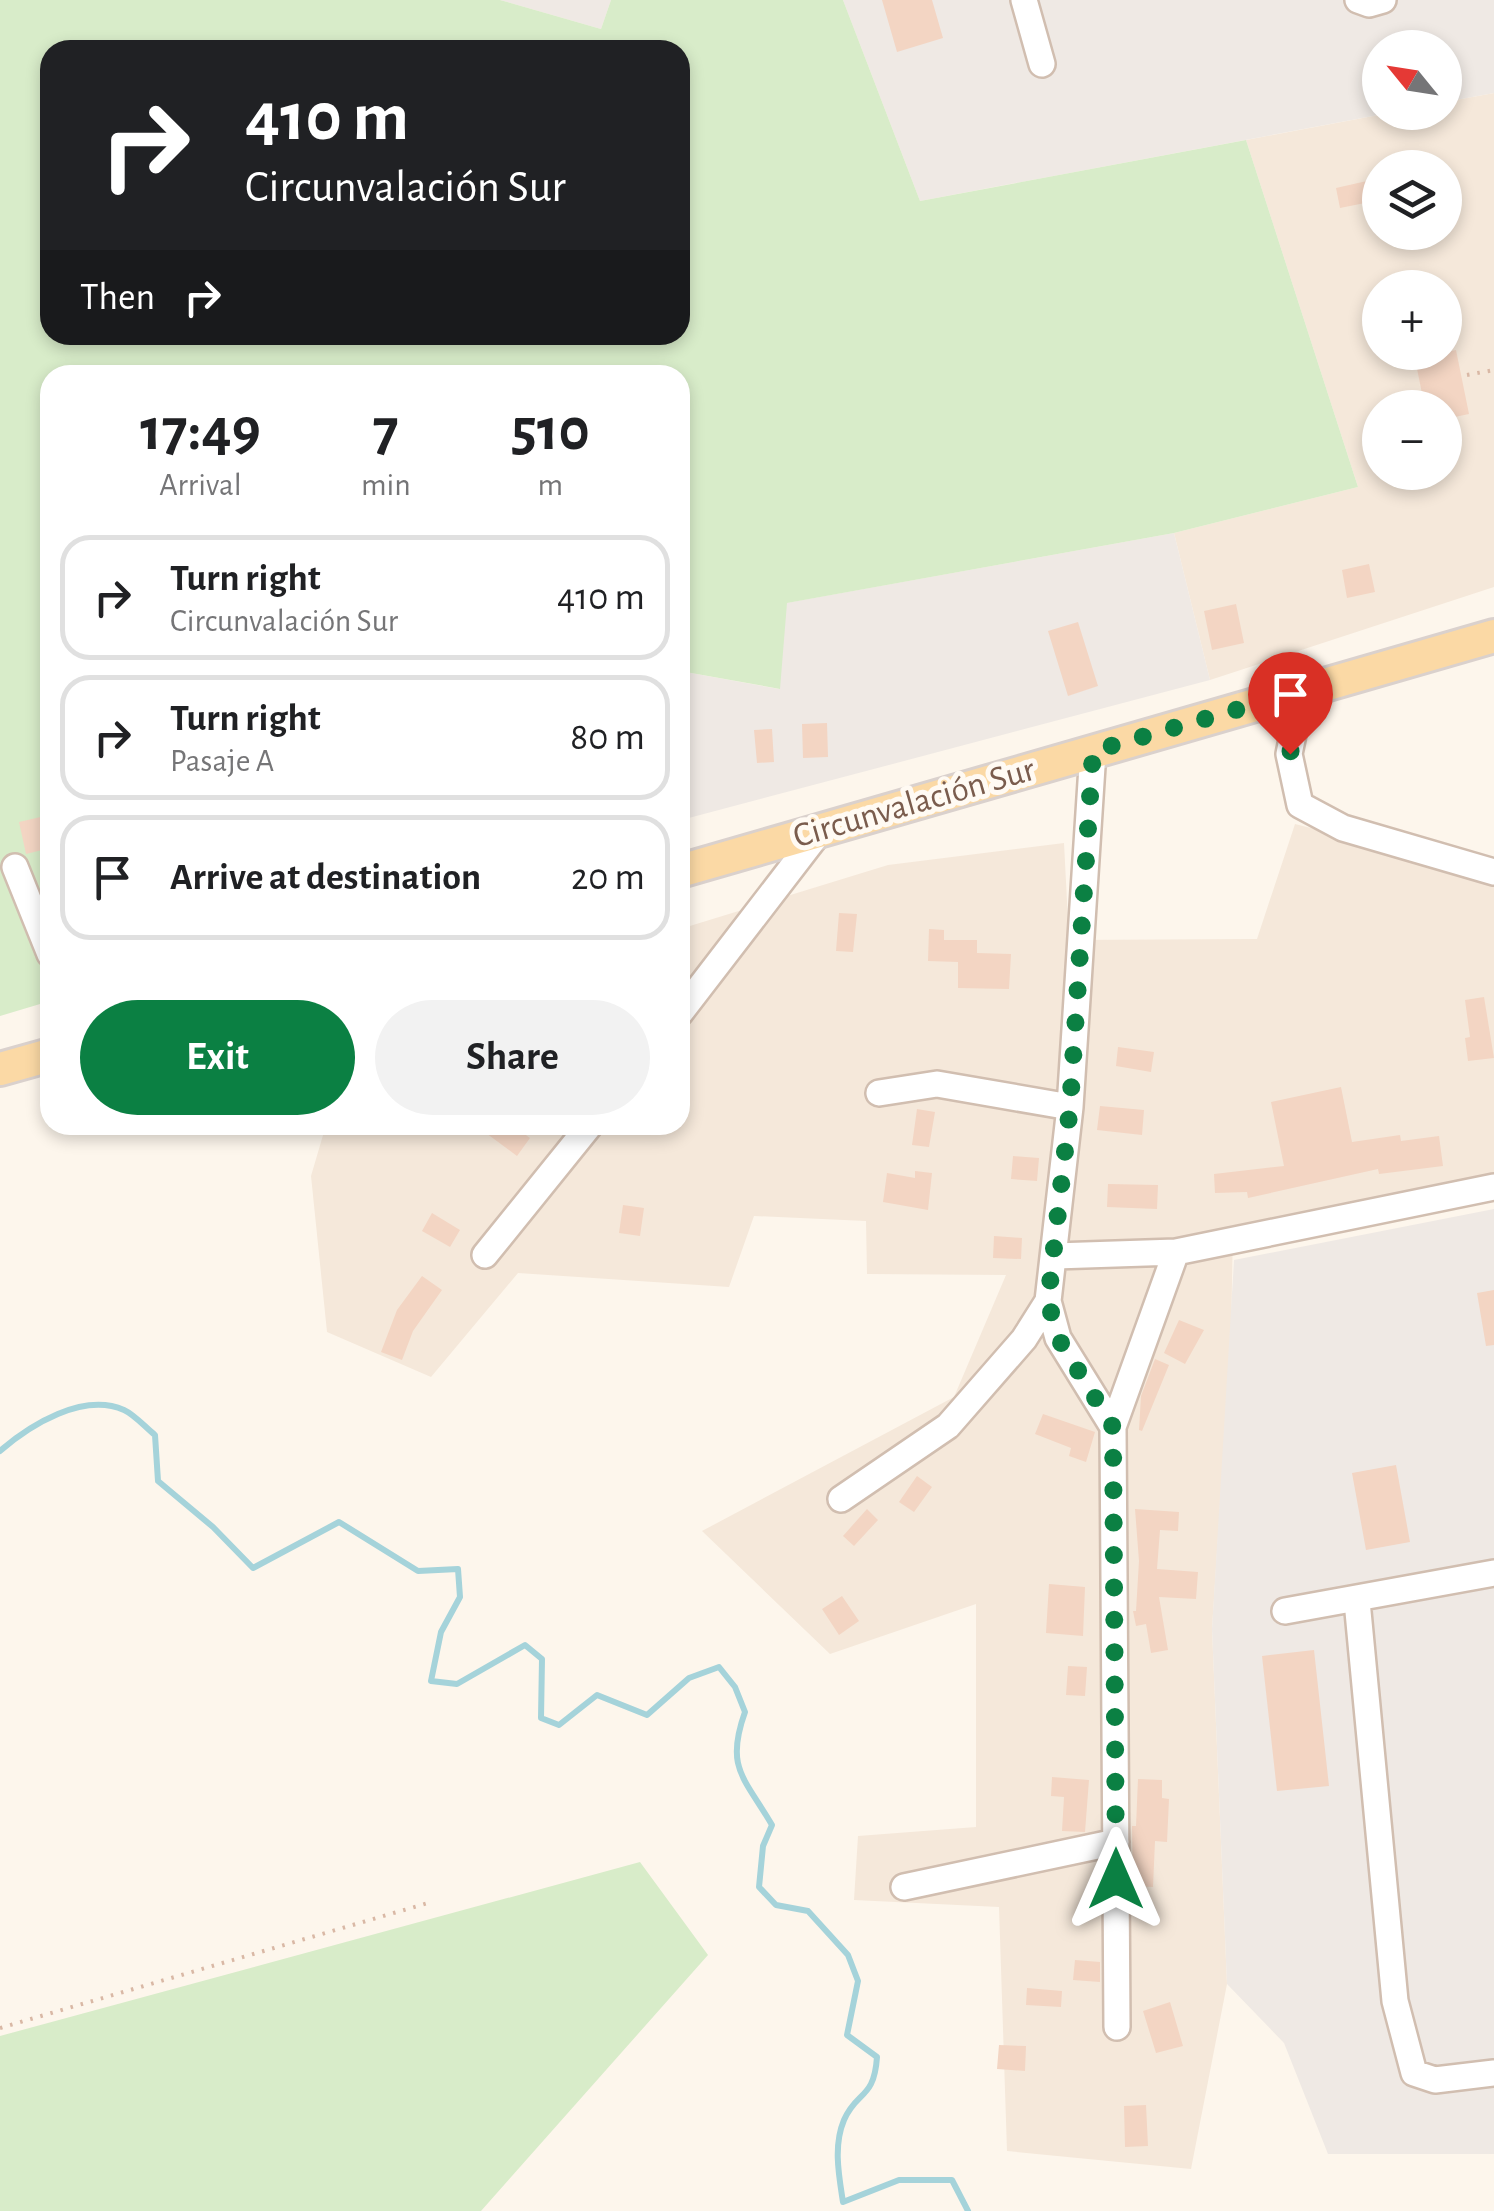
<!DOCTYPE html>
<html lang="en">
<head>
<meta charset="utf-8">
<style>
	:root { --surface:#fff; --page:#f2f2f2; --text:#202124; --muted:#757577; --line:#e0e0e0; --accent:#0b8043 }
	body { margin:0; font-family:"Alegreya Sans",sans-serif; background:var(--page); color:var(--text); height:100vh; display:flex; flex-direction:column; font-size:38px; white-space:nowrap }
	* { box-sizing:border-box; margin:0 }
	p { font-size:32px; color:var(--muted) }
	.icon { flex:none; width:55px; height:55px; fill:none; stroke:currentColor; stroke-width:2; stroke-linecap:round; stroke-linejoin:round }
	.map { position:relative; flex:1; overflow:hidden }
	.panel { position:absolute; left:40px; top:365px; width:650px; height:770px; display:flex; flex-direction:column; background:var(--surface); border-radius:30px; box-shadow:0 5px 15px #0003 }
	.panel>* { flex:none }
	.banner { position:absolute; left:40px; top:40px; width:650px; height:305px; border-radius:30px; box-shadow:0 5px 15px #0003; background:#202124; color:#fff; overflow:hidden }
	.needle { width:65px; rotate:300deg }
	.tools { position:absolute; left:1362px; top:30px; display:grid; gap:20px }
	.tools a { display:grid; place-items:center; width:100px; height:100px; border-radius:50%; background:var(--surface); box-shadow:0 5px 15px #0003; font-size:50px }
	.pin { position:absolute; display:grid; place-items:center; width:85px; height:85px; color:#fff; margin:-102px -42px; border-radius:50% 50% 50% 0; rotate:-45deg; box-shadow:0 0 10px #0007 }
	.pin .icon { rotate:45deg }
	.me { position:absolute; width:110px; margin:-55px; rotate:0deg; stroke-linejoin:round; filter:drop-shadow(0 0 8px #0008) }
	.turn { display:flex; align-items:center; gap:35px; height:210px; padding:0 40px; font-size:45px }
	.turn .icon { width:130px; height:130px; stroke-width:2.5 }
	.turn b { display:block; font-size:70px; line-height:85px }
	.then { display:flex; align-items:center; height:95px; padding:0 40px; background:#0003; gap:20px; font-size:38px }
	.eta { display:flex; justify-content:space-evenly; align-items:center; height:170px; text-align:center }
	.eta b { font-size:60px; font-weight:700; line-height:70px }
	.primary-button { display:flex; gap:20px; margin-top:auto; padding:20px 40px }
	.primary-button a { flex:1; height:115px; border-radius:60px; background:var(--accent); color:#fff; font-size:40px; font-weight:700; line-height:115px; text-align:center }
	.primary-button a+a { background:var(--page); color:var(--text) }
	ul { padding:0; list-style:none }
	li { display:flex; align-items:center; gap:30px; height:125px; margin:0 20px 15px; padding:0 20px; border:5px solid var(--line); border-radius:30px }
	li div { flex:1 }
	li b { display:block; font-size:38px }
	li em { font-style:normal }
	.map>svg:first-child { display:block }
</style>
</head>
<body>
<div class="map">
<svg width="1494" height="2211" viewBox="0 0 1494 2211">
	<rect width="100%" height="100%" fill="#fdf6ec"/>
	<path fill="#f5e8da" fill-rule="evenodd" d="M1494,93v494l-284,93 -36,-147 184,-46 -112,-347 143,-27 56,-1v-10zM1380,168h65v64h-65zM1380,288h65v64h-65zM1380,408h65v64h-65z
		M1295,824l199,50v303l-261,52 -2,107 -19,293 15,355 -36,185 -184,-18 -8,-244 -145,-7 4,-64 118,-9v-223l-146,50 -128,-123 252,-134 52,-122 -139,-1 -1,-53 -112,-5 -25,71 -211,-14 -87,104 -104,-45 -16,-156 15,-51h354v-196l208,-64 176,-22 5,97 188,-1z"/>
	<path fill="#efe9e4" d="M500,0h111l-10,29z
		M843,0h651v93l-49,9v-54h-65v64l9,1 -469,88z
		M1174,533l36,147 -525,139 -5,-12v-136l99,18 7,-86z
		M1494,1209v945h-166l-44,-111 -57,-59 -15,-355 22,-369z"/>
	<path fill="#d8ecc9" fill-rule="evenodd" d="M0,0h500l101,29 10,-29h232l77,201 326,-61 112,347 -184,46 -387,70 -7,86 -100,-18v-296h-630v626l-50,15zM50,50h630v285h-630z
		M640,1862l68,93 -227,256h-481v-175z"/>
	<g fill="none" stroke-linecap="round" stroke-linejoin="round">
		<path stroke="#a5d3da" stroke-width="6" d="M0,1451c30,-26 83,-59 124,-41 11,5 22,18 31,25l3,46 55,46 40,41 86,-46 79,49 40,-2 2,28 -19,35 -10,49 26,3 68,-39 17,14 -1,59 18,7 38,-30 50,20 42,-37 30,-11 16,20 10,25c-20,56 -1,65 27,113l-9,21 -4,41 17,18 32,6 40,44 10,26 -11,54 30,22c-3,43 -20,33 -33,63 -11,26 -5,56 -1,82l56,-22h53l16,31"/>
	</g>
	<path fill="#f3d5c3" d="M882,0h50l11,38 -46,14z
		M1380,178v22l-40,8 -4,-20z
		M1456,350l13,64 -24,5v-11h-20l-10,-49z
		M1369,564l6,28 -28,6 -5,-28z
		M1236,604l8,39 -32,7 -8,-39z
		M1078,622l20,64 -30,10 -20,-65z
		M827,723l1,34 -25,1 -1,-34z
		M772,729l2,33 -17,1 -3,-33z
		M45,816l5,32 -24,6 -7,-32z
		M839,913l18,1 -4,38 -17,-1z
		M929,929l15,1v10h33v13l34,1 -2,35 -51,-1v-26l-30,-1z
		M1484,997l10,61 -26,3 -3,-23 5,-1 -5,-37z
		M1118,1047l36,5 -3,20 -35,-6z
		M1341,1087l11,55 48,-7 1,6 38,-5 4,30 -64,8 -1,-5 -130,29 -1,-6 -32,1 -1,-19 70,-8 -13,-64z
		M1100,1106l44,4 -2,25 -45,-5z
		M917,1109l18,3 -6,35 -17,-2z
		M475,1125h37l18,13 -13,18z
		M1013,1156l26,2 -2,23 -26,-2z
		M915,1171l17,2 -4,37 -45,-8 4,-29 28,5z
		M1108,1184l50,1 -1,24 -50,-2z
		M623,1205l21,3 -4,28 -21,-3z
		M432,1213l28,17 -10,17 -28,-16z
		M994,1236l28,2 -1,21 -28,-1z
		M422,1276l20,14 -29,41 -11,29 -21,-8 16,-42z
		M1494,1290v55l-8,1 -9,-53z
		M1179,1320l25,10 -19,34 -21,-11z
		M1155,1359l14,6 -27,66 -3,-1 2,-34z
		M1043,1414l52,18 -9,30 -17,-6 2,-8 -36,-14z
		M1396,1465l14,77 -44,8 -14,-77z
		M917,1476l15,11 -18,25 -15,-10z
		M867,1509l11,11 -24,26 -11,-10z
		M1135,1509l44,3 -1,19 -18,-1 -3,39 41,3 -2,27 -37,-2 9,53 -17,3 -5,-29 -10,2 -3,-15h3l3,-50z
		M1049,1584l36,3 -2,49 -37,-3z
		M842,1596l17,25 -20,14 -17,-26z
		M1314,1650l15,136 -52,5 -15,-135z
		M1068,1666l19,1 -2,29 -19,-1z
		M1052,1777l37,3 -4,52 -23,-1 2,-34 -13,-1z
		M1138,1779l24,1v18l7,1 -2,43 -12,-1 -2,46 -20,-1 -1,-60h4z
		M1075,1960l25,2v20l-27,-2z
		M1027,1988l35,3 -1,16 -35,-2z
		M1170,2002l13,44 -27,7 -13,-42z
		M999,2045l27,1 -1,25 -28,-2z
		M1146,2105l2,41 -23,1 -1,-41z"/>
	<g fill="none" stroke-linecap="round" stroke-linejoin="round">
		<defs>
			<path id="minor" d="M1024,0l18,64
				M1358,0l11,4 14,-4
				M1302,691l-13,63 11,51 43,23 151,44
				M1093,751l-23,356 -22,194 10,37 55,89 4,600
				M15,867l35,87
				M680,1013l140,-182
				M879,1093l58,-9 133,23
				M485,1255l105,-130
				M1055,1256l121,-4 318,-65
				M1113,1427l63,-175
				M841,1499l107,-73 76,-87 24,-38
				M1357,1601l38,400 19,72 21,7 59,-7
				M1285,1611l209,-38
				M904,1887l212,-45"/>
			<path id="major" d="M680,871l814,-235
				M0,1069l50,-14"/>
		</defs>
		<use href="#minor" stroke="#d1beb0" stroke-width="30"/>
		<use href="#major" stroke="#dad1cd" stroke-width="38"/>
		<path stroke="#d9b8a5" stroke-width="4" stroke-dasharray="2.5 8" stroke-linecap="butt" d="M1467,375l27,-5
			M0,2028l428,-125"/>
		<use href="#minor" stroke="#fff" stroke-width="25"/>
		<use href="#major" stroke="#fbd9a5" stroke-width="32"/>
	</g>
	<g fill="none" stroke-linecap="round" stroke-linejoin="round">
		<path stroke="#0b8043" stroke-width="18" stroke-dasharray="0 32.4" d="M1116,1879l-3,-452 -55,-89 -10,-37 22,-194 23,-356 209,-60 -12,63"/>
	</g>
	<g text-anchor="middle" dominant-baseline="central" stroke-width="10" stroke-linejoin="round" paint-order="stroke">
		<g font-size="35" fill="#7a5c4d" stroke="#fffaf3">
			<text transform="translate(914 803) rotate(-16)">Circunvalación Sur</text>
		</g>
	</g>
</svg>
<div class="tools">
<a><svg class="needle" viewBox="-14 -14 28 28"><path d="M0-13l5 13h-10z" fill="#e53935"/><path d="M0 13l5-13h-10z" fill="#757577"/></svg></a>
<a><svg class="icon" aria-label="layers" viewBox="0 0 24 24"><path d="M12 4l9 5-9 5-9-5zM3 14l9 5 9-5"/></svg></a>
<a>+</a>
<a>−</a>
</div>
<div class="pin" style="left:1290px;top:754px;background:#d93025"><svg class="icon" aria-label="arrive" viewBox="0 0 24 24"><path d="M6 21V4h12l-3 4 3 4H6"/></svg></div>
<svg class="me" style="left:1116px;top:1879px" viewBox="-20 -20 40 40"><path d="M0-17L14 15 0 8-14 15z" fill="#0b8043" stroke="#fff" stroke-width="4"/></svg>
<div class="banner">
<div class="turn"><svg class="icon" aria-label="right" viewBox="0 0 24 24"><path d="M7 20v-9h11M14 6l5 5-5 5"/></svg><div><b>410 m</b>Circunvalación Sur</div></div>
<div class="then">Then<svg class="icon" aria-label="right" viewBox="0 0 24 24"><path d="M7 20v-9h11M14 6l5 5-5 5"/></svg></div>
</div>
<section class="panel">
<div class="eta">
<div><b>17:49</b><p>Arrival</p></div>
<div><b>7</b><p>min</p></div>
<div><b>510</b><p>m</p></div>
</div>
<ul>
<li><svg class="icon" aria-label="right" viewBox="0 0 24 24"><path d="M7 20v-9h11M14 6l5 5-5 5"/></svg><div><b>Turn right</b><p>Circunvalación Sur</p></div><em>410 m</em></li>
<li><svg class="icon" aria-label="right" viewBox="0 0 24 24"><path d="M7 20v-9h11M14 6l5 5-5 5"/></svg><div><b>Turn right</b><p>Pasaje A</p></div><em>80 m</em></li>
<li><svg class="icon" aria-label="arrive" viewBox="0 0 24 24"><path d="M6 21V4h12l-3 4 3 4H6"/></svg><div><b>Arrive at destination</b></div><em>20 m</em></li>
</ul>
<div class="primary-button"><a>Exit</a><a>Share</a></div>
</section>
</div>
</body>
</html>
